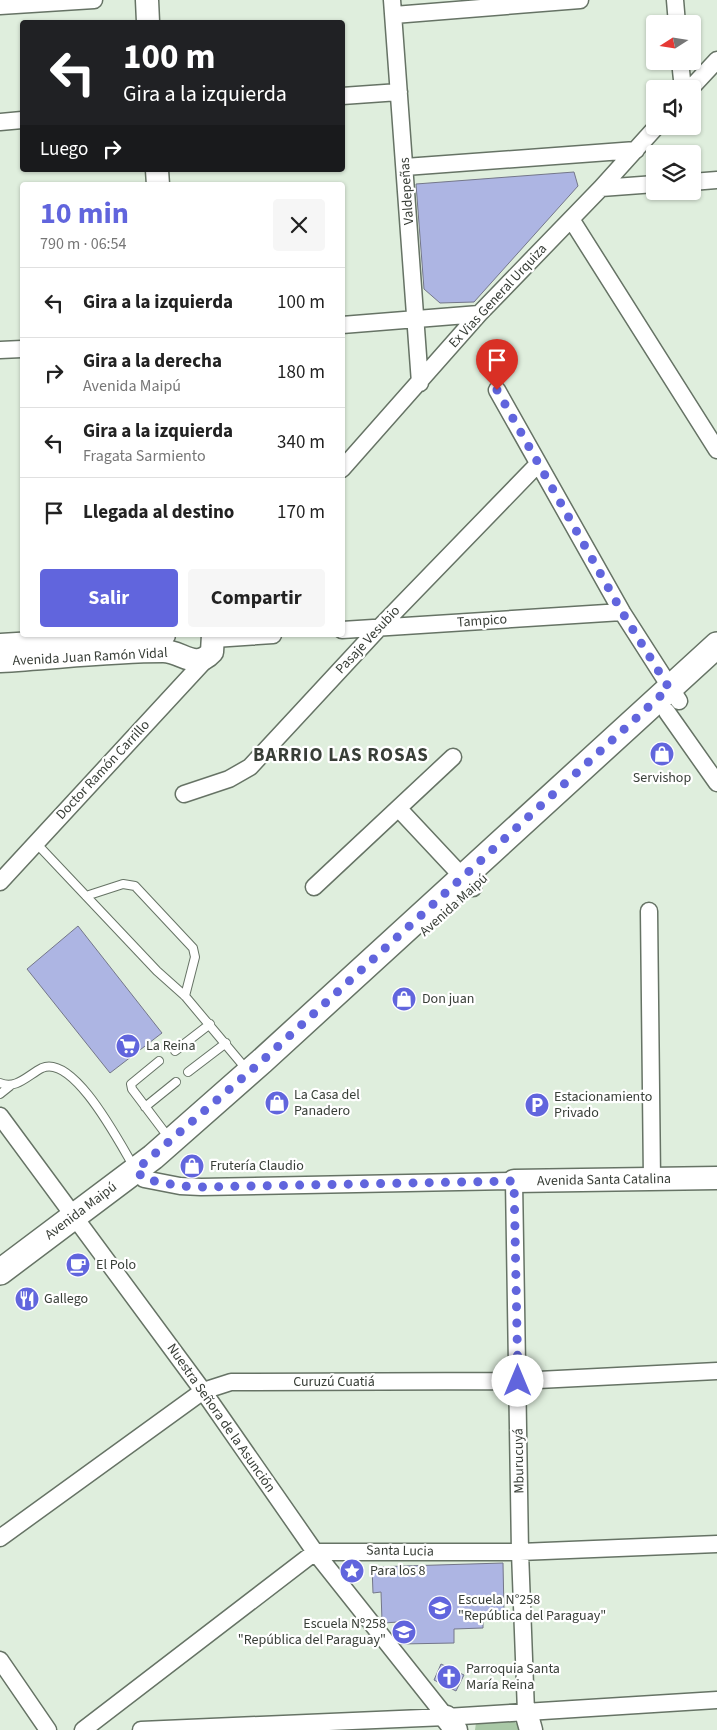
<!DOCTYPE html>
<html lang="es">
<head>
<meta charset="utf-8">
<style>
	:root { --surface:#fff; --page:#f6f6f6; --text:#222; --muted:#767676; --line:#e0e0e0; --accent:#6165dd }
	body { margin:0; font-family:"Source Sans 3",sans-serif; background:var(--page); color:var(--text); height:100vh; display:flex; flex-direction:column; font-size:19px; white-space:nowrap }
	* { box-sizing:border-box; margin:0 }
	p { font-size:16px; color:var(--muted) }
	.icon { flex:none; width:28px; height:28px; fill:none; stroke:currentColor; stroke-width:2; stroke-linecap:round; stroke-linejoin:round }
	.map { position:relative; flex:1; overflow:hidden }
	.sheet { position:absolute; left:20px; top:182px; width:325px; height:455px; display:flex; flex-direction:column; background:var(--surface); border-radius:5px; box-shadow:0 1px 4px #0004 }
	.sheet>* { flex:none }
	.banner { position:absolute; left:20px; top:20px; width:325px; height:152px; border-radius:5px; box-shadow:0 1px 4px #0004; background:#202124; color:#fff; overflow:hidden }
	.needle { width:32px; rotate:258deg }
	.controls { position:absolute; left:646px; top:15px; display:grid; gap:10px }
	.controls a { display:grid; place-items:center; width:55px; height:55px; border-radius:5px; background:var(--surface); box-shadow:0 1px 4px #0004; font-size:25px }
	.pin { position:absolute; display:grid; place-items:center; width:42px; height:42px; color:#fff; margin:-51px -21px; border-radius:50% 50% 50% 0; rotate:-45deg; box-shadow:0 0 5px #0007 }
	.pin .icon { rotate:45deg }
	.me { position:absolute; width:55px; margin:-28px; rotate:0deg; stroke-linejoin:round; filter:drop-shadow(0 0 4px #0008) }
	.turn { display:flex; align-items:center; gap:18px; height:105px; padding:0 20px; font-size:22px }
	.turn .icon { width:65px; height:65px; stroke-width:2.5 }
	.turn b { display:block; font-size:35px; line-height:42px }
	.then { display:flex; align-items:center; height:48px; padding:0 20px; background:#0003; gap:10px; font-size:19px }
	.round { display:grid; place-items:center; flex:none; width:52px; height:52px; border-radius:5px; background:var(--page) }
	.summary { display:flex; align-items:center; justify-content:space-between; height:85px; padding:0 20px }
	h1 { font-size:30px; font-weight:700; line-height:38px; color:var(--accent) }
	.button { display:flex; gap:10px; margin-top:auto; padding:10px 20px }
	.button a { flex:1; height:58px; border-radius:5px; background:var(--accent); color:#fff; font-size:20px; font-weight:700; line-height:58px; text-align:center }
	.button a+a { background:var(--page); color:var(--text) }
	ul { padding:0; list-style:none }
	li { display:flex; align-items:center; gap:15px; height:70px; padding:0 20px; border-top:1px solid var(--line) }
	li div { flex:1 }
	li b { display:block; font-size:19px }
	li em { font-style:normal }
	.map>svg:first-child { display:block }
</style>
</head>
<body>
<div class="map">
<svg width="717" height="1730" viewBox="0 0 717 1730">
	<rect width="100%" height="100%" fill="#dfeedd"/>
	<path fill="#a9c8a6" d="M512,1720l13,10h-50l1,-7z"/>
	<path fill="#adb5e3" stroke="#747789" d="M574,172l4,14 -104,116 -34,1 -16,-14 -8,-105z
		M78,926l84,107 -52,40 -83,-104z
		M503,1563l1,49 -21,1v15l-29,1v14l-53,1 -3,-22 -14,1 -2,-2 -1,-29 -8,1 -1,-26z
		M441,1664l23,11 -8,16 -22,-11z"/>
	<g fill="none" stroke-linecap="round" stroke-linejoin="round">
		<defs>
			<path id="lane" d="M36,843l121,128 28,25 62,74
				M86,896l37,-12 12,2 58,62 2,9 -10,39
				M175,1051l35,-27
				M159,1061l-28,23 1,5 37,49
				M188,1072l38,-29
				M0,1083c16,7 28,-8 42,-15 32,-14 78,76 92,99
				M0,1094l10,-8
				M145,1107l31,-25"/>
			<path id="street" d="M392,0l28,383
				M675,0l2,24
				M0,6l94,-6
				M394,15l186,-15
				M680,61l3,28
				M690,89l27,-29
				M342,96l57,-4
				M0,122l22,-2
				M405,167l231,-17
				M692,182l25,-2
				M601,188l54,-4
				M571,219l146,231
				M342,325l137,-11
				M0,350l22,-1
				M497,390l125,222 57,89
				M342,469l137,-155 122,-126 56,-62
				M342,630l280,-18
				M214,639l59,-4
				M667,712l50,71
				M184,794l45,-15 21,-12 129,-139 159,-164
				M399,809l74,79
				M0,882l207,-224
				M314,887l139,-130
				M649,911l3,269
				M0,1116l203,275 112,161 131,165
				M136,1169l8,10 36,7 21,1 313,-6 6,371 6,160
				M0,1538l203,-147 28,-9 287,-1 199,-10
				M0,1660l48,70
				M83,1730l232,-178h205l197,-8
				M141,1730l305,-13 271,-17"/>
			<path id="secondary" d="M147,0l1,22
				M157,170l1,15
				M0,645l164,-10
				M0,661c54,-3 109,-10 163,-10 19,0 32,20 49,1l1,-17
				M514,1181l203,-3
				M526,1712l5,18
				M446,1717l10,13"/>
			<path id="primary" d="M0,1272l153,-115 109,-96 455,-416"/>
		</defs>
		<use href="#lane" stroke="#667365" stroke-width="10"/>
		<use href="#street" stroke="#667365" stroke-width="19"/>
		<use href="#secondary" stroke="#667365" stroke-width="25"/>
		<use href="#primary" stroke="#667365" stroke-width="28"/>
		<use href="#lane" stroke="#fff" stroke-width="8"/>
		<use href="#street" stroke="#fff" stroke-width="16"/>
		<use href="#secondary" stroke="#fff" stroke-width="22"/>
		<use href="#primary" stroke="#fff" stroke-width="25"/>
	</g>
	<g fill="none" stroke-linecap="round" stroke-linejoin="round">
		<path stroke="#6165dd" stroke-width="9" stroke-dasharray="0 16.2" d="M497,390l125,222 47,76 -407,373 -126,109 8,9 36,7 21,1 313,-6 4,200"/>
	</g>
	<defs>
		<symbol id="shop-disc" viewBox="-11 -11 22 22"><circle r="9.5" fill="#6165dd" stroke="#fff"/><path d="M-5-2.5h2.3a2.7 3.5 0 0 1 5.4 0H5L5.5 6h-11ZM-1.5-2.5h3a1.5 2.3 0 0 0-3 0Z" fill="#fff"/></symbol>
		<symbol id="supermarket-disc" viewBox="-11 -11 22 22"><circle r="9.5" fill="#6165dd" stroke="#fff"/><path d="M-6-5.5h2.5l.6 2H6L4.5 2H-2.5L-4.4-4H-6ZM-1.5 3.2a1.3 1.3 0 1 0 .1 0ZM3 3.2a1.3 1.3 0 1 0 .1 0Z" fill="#fff"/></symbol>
		<symbol id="parking-disc" viewBox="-11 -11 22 22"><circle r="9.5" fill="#6165dd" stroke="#fff"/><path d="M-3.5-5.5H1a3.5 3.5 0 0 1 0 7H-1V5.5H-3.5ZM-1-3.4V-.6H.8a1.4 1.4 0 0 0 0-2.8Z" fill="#fff"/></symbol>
		<symbol id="cafe-disc" viewBox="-11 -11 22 22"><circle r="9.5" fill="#6165dd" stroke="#fff"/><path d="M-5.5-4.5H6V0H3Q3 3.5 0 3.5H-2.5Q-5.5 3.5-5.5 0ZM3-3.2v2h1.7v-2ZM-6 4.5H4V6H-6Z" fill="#fff"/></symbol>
		<symbol id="restaurant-disc" viewBox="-11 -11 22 22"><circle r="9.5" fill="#6165dd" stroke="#fff"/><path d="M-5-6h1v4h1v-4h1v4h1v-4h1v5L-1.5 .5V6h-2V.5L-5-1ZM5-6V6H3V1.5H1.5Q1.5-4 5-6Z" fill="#fff"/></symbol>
		<symbol id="sight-disc" viewBox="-11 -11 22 22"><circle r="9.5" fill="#6165dd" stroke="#fff"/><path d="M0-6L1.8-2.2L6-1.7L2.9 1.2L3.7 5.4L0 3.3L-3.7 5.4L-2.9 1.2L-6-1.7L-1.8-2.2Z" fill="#fff"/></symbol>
		<symbol id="school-disc" viewBox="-11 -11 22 22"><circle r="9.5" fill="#6165dd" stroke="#fff"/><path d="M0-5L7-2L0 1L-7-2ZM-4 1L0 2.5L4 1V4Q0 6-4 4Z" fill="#fff"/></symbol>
		<symbol id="church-disc" viewBox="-11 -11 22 22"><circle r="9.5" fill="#6165dd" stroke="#fff"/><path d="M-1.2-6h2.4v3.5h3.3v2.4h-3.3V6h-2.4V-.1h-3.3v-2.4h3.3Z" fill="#fff"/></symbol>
	</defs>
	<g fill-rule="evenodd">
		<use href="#shop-disc" x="648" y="740" width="28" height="28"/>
		<use href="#shop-disc" x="390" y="985" width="28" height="28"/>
		<use href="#supermarket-disc" x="114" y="1032" width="28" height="28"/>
		<use href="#shop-disc" x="263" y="1089" width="28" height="28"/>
		<use href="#parking-disc" x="523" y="1091" width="28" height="28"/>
		<use href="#shop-disc" x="178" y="1152" width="28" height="28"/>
		<use href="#cafe-disc" x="64" y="1251" width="28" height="28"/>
		<use href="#restaurant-disc" x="13" y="1285" width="28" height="28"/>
		<use href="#sight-disc" x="338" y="1557" width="28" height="28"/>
		<use href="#school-disc" x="426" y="1594" width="28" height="28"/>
		<use href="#school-disc" x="390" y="1618" width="28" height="28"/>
		<use href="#church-disc" x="435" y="1663" width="28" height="28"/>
	</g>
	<g text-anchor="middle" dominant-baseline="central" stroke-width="4.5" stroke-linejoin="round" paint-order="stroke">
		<g font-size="14" fill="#383e37" stroke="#fff">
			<text transform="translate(407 191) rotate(-94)">Valdepeñas</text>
			<text transform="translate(498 296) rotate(-47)">Ex Vias General Urquiza</text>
			<text transform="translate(482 621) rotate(-4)">Tampico</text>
			<text transform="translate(368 640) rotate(-47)">Pasaje Vesubio</text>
			<text transform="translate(90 657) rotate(-3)">Avenida Juan Ramón Vidal</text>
			<text transform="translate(103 770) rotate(-47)">Doctor Ramón Carrillo</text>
			<text transform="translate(454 905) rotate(-42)">Avenida Maipú</text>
			<text transform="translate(604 1180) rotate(-1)">Avenida Santa Catalina</text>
			<text transform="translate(81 1211) rotate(-37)">Avenida Maipú</text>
			<text x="334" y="1382">Curuzú Cuatiá</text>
			<text transform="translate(221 1418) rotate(55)">Nuestra Señora de la Asunción</text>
			<text transform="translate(519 1461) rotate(-91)">Mburucuyá</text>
			<text transform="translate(400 1551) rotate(1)">Santa Lucia</text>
		</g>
		<g font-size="14" fill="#383e37" stroke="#fff" text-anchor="start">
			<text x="662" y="778" text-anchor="middle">Servishop</text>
			<text x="422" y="999">Don juan</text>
			<text x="146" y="1046">La Reina</text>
			<text x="294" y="1095">La Casa del<tspan x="294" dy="16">Panadero</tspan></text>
			<text x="554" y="1097">Estacionamiento<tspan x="554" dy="16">Privado</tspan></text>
			<text x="210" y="1166">Frutería Claudio</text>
			<text x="96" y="1265">El Polo</text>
			<text x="44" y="1299">Gallego</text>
			<text x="370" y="1571">Para los 8</text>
			<text x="458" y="1600">Escuela N°258<tspan x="458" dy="16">"República del Paraguay"</tspan></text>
			<text x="386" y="1624" text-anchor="end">Escuela Nº258<tspan x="386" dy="16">"República del Paraguay"</tspan></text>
			<text x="466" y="1669">Parroquia Santa<tspan x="466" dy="16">María Reina</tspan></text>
		</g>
		<g font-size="19" font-weight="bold" letter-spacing="1" fill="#383e37" stroke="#fff">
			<text x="341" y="755">BARRIO LAS ROSAS</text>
		</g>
	</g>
</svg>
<div class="controls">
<a><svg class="needle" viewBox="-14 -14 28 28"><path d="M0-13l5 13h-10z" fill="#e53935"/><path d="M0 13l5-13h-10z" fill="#767676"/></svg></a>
<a><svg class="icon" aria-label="sound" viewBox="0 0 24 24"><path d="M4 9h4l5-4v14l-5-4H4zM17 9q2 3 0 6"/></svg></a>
<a><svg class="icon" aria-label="layers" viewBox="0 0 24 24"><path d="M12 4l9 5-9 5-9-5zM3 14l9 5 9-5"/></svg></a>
</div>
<div class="pin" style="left:497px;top:390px;background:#d93025"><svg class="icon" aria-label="arrive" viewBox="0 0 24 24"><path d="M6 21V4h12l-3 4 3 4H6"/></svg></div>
<svg class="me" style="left:518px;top:1381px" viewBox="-20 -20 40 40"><circle r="19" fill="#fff"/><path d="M0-13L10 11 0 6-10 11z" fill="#6165dd"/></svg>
<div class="banner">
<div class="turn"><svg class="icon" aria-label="left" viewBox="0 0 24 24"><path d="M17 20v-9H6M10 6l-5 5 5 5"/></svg><div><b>100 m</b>Gira a la izquierda</div></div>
<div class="then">Luego<svg class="icon" aria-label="right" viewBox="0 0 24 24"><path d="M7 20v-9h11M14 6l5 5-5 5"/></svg></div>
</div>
<section class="sheet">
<div class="summary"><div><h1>10 min</h1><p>790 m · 06:54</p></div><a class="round"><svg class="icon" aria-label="close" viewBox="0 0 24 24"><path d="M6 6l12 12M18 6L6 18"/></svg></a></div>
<ul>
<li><svg class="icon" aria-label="left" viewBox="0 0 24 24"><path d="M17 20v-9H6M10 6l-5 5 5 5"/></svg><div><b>Gira a la izquierda</b></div><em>100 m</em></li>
<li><svg class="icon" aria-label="right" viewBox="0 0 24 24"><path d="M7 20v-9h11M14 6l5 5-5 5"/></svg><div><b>Gira a la derecha</b><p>Avenida Maipú</p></div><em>180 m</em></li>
<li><svg class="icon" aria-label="left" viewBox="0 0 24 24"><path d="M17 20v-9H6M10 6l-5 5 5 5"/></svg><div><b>Gira a la izquierda</b><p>Fragata Sarmiento</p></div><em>340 m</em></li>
<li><svg class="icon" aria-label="arrive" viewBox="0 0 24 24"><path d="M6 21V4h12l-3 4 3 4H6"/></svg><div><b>Llegada al destino</b></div><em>170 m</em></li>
</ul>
<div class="button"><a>Salir</a><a>Compartir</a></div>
</section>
</div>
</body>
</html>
